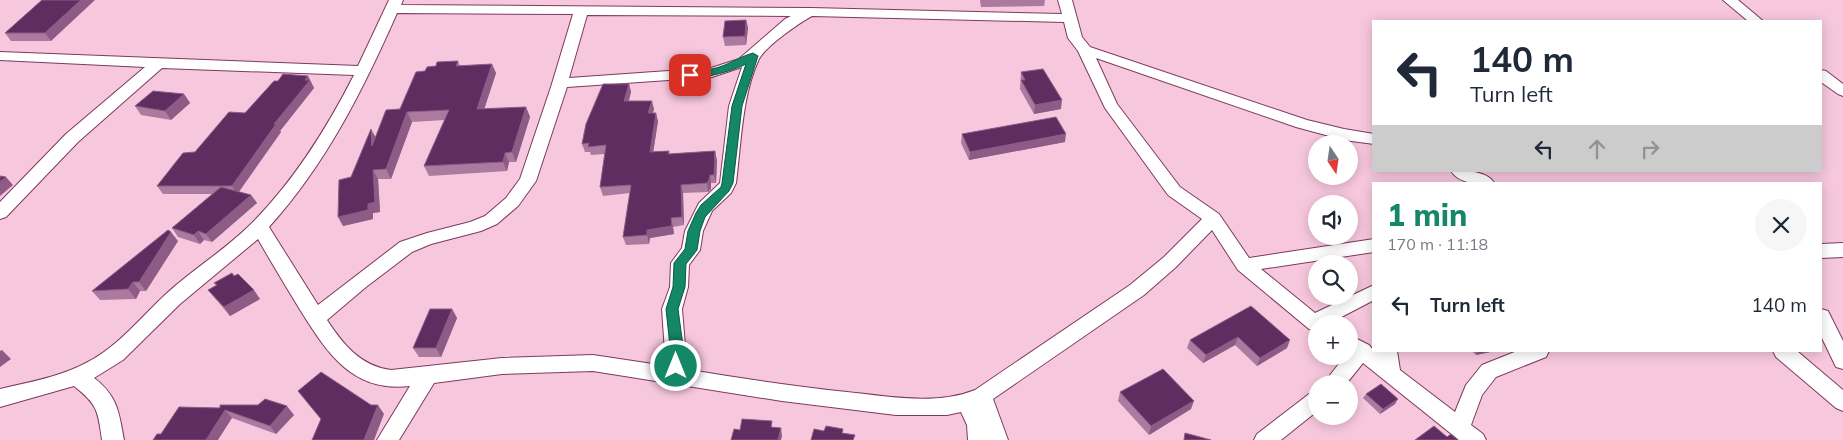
<!DOCTYPE html>
<html lang="en">
<head>
<meta charset="utf-8">
<style>
	:root { --surface:#fff; --page:#f6f6f7; --text:#1f2937; --muted:#747a83; --accent:#148766 }
	body { margin:0; font-family:Mulish,sans-serif; background:var(--page); color:var(--text); height:100vh; display:flex; flex-direction:column; font-size:19px; white-space:nowrap }
	* { box-sizing:border-box; margin:0 }
	p { font-size:16px; color:var(--muted) }
	.icon { flex:none; width:28px; height:28px; fill:none; stroke:currentColor; stroke-width:2; stroke-linecap:round; stroke-linejoin:round }
	.map { position:relative; flex:1; overflow:hidden }
	.drawer { position:absolute; left:1372px; top:182px; width:450px; height:170px; display:flex; flex-direction:column; background:var(--surface); border-radius:0px; box-shadow:0 2px 12px #0003 }
	.drawer>* { flex:none }
	.hud { position:absolute; left:1372px; top:20px; width:450px; height:152px; border-radius:0px; box-shadow:0 2px 12px #0003; background:#fff; color:var(--text); overflow:hidden }
	.needle { width:32px; rotate:167deg }
	.tools { position:absolute; left:1308px; top:135px; display:grid; gap:10px }
	.tools a { display:grid; place-items:center; width:50px; height:50px; border-radius:50%; background:var(--surface); box-shadow:0 2px 12px #0003; font-size:25px }
	.pin { position:absolute; display:grid; place-items:center; width:42px; height:42px; color:#fff; margin:-21px; border-radius:10px; box-shadow:0 2px 8px #0006 }
	.me { position:absolute; width:55px; margin:-28px; rotate:0deg; stroke-linejoin:round; filter:drop-shadow(0 0 4px #0008) }
	.turn { display:flex; align-items:center; gap:18px; height:105px; padding:0 15px; font-size:22px }
	.turn .icon { width:65px; height:65px; stroke-width:2.5 }
	.turn b { display:block; font-size:35px; line-height:42px }
	.lanes { display:flex; align-items:center; height:48px; padding:0 15px; background:#0003; justify-content:center; gap:25px; direction:ltr }
	.lanes .off { opacity:.35 }
	.round { display:grid; place-items:center; flex:none; width:52px; height:52px; border-radius:26px; background:var(--page) }
	.headline { display:flex; align-items:center; justify-content:space-between; height:85px; padding:0 15px }
	h1 { font-size:30px; font-weight:800; line-height:38px; color:var(--accent) }
	ul { padding:0; list-style:none }
	li { display:flex; align-items:center; gap:15px; height:75px; padding:0 15px }
	li div { flex:1 }
	li b { display:block; font-size:19px }
	li em { font-style:normal }
	.map>svg:first-child { display:block }
</style>
</head>
<body>
<div class="map">
<svg width="1843" height="440" viewBox="0 0 1843 440">
	<rect width="100%" height="100%" fill="#f7c7de"/>
	<g fill="none" stroke-linecap="round" stroke-linejoin="round">
		<defs>
			<path id="street" d="M389,0h14l-2,5 410,3 251,6 -4,-14h14l10,37 8,10 217,73 37,9 30,5v10l-30,-4 -48,-13 -200,-69 21,46 63,83 39,27 30,44 125,-19v13l-113,17 54,44 59,-28v15l-46,24h-12v7l-7,-2 -71,-59 -26,-40 -36,37 -32,28 -151,104 15,41h-40l-1,-15 -6,-13 -14,3h-51l-114,-14 -189,-30 -91,3 -68,9 -35,57h-22l33,-54c-59,7 -84,-35 -111,-78 -14,-23 -28,-46 -41,-69l-78,65 -57,56 -29,18c24,18 25,35 30,62h-22c-4,-29 -4,-35 -28,-54l-74,21v-18c29,-7 60,-12 86,-26 32,-16 54,-45 80,-69 27,-25 59,-44 85,-70 43,-43 75,-94 103,-149l-192,-7 -84,74 -72,75 -6,2v-17l66,-68 79,-67 -145,-7v-8l358,14zM397,13l176,1 -22,73 -31,92 -14,19 -21,18 -15,6 -43,11 -27,9 -82,63 -49,-78c57,-63 94,-137 128,-214zM587,15l204,1 -6,3 -46,40 -28,9 -142,10zM812,16l252,6 4,16 10,13 27,57 63,87 34,24 -38,38 -34,28 -155,105c-40,16 -88,6 -128,2 -55,-6 -109,-14 -163,-23l2,-12 -4,-48 6,-22 1,-22 11,-15 3,-19 9,-20 19,-18 5,-10c5,-38 6,-89 23,-124 7,-13 40,-36 53,-43zM742,67l-13,39 -9,77 -21,20 -14,28 -3,17 -11,15 -1,24 -8,22 4,57 -73,-11 -91,3 -111,12c-31,-4 -48,-26 -64,-50l39,-33 46,-35 19,-8 50,-13 16,-7 21,-18 18,-25 31,-94 145,-10z
				M1723,0h15l25,21h-15z
				M1821,70l5,1 17,13v12l-5,-2 -17,-12z
				M1451,171c14,0 36,-1 44,13 -14,0 -35,1 -44,-13z
				M1843,243v14l-22,1v-14z
				M1821,309l7,2 15,30v28l-7,-2 -15,-31z
				M1349,335l20,10 5,6h23l3,19 55,42 11,-27 16,-20 35,-14h32l-3,6 -50,20 -14,18 -11,30 12,9 3,6h-27l-96,-77 -17,21h-23l22,-28h4z
				M1773,351h24l46,39v21l-7,-3 -60,-51z
				M1316,391v21l-35,28h-27l3,-6 52,-40z"/>
		</defs>
		<use href="#street" stroke="#7c3a5f" stroke-width="2"/>
		<use href="#street" fill="#fff" fill-rule="evenodd"/>
	</g>
	<path fill="#ac7a9f" d="M42,0l9,41h-40l-6,-8z
		M980,0h65l-1,6 -63,1z
		M746,20l2,8 -2,17 -21,1 -2,-9z
		M458,61l2,5 36,7 -12,36 42,-2 4,10 -14,45h-7l-2,9 -78,5 -5,-10 21,-46 -33,2 -21,57h-13l2,33 -7,1v6l-30,7 8,-49 24,-39 25,-29 25,-38 11,-5z
		M1021,72l40,37 -27,5 -14,-25z
		M308,76l6,12 -34,43 1,1 -42,60 12,3 6,8 -45,39 -8,-2 -4,4 -22,-7 -6,-9 40,-34h-49l-6,-8 38,-34 50,-39 33,-32z
		M629,84l2,8 -2,9 25,8 -1,4 5,8 -5,31 16,-1 1,3 47,6 -1,23h-5v6l-3,3 -25,1 1,32 -11,2 1,7 -24,4 -1,6 -23,1 -3,-8 7,-44 -27,3 -3,-9 5,-33 -14,1 -1,-3h-5l-3,-8z
		M184,94l6,9 -19,17 -30,-5 -6,-9z
		M962,134l103,8 -96,18 -8,-17z
		M178,241l-32,50h-6l-4,8 -36,1 -8,-9z
		M208,290l52,9 -30,17z
		M1251,306l36,42 -30,18 -22,-21 -32,18 -16,-15 3,-8z
		M452,309l5,9 -16,39h-22l-6,-9z
		M1472,351h23l-19,4z
		M1120,392l71,17 -42,26 -31,-34z
		M1366,394l29,10 -15,10 -17,-16z
		M179,407l115,8 -18,19 -44,-16 -71,16z"/>
	<path fill="#8d5b86" d="M81,0h14l-44,41 -6,-8z
		M746,20l2,8 -2,17 -1,-9z
		M492,64l4,9 -15,46 -4,-10z
		M308,76l6,12 -34,43 1,1 -44,62 -5,-8 42,-62z
		M629,84l2,8 -5,17 -2,-8z
		M184,94l6,9 -19,17 -6,-9z
		M1062,100l-1,9 -27,5 1,-9z
		M652,101l2,8 -4,12 -2,-8z
		M526,107l4,10 -14,45 -4,-10z
		M407,112l5,10 -21,57 -5,-10z
		M656,113l2,8 -6,39 -2,-8z
		M371,129l5,9 -4,8z
		M1066,134l-1,8 -96,18 1,-8z
		M715,151l2,9 -1,23 -2,-8z
		M505,153l4,9 -2,9 -4,-9z
		M373,170l5,9 2,33 -7,1v6l-30,7 -5,-9 30,-13z
		M710,175l1,8v6l-3,3 -1,-9z
		M6,177l7,8 -13,11v-14z
		M681,185l2,8 1,32 -2,-8z
		M251,195l6,8 -45,39 -6,-8z
		M671,218l2,9 1,7 -24,4 -1,6 -2,-9v-5z
		M198,231l6,9 -4,4 -6,-9z
		M171,232l7,9 -32,50 -7,-9z
		M133,282l7,9 -4,8 -8,-10z
		M254,290l6,9 -30,17 -6,-9z
		M452,309l5,9 -16,39 -5,-9z
		M1238,337l-3,8 -32,18 3,-8z
		M1290,340l-3,8 -30,18 3,-8z
		M2,350l9,9 -11,8v-16z
		M1478,351h17l-19,4z
		M1398,399l-3,5 -15,10 3,-5z
		M1194,401l-3,8 -42,26 2,-9z
		M378,405l6,9 -10,26h-10z
		M287,406l7,9 -18,19 -6,-8z
		M225,410l7,8 -14,22h-12z
		M781,428l1,8 -1,4h-3z"/>
	<path fill="#602d60" stroke="#8d5b86" d="M42,0h39l-36,33h-40z
		M746,20l-1,16 -22,1 2,-16z
		M458,61l-2,5 36,-2 -15,45 49,-2 -14,45 -7,1 -2,9 -79,4 25,-56 -42,2 -21,57 -13,1 2,32 -7,2v6l-30,7 1,-37 12,-3 20,-48 1,17 14,-36 14,-1 16,-37 9,-1 2,-4 9,-1 1,-4z
		M1043,69l19,31 -27,5 -14,-25h4l-4,-8z
		M283,74l25,2 -3,4h5l-36,44h2l-44,62h-75l26,-33 12,-1 34,-40 16,1 29,-32h4z
		M603,84h26l-5,17h28l-4,12h8l-6,39 19,-1 -1,3 47,-3 -1,24h-4l-1,5 -2,3 -26,2 1,32 -11,1 1,8 -25,4v5l-24,2 8,-52 -31,2 6,-42 -18,2 1,-4 -7,1 4,-20z
		M153,91l31,3 -19,17 -30,-5z
		M1056,117l10,17 -96,18 -8,-18z
		M0,176l6,1 -6,5z
		M221,187l30,8 -45,39 -8,-3 -4,4 -22,-7z
		M168,230l3,2 -32,50h-6l-5,7 -36,2z
		M232,273l2,3 4,-2 16,16 -30,17 -16,-17 9,-5 -3,-2z
		M1251,306l39,34 -30,18 -22,-21 -32,18 -16,-15z
		M430,309h22l-16,39h-23z
		M1163,369l31,32 -43,25 -31,-34z
		M321,372l50,33h7l-14,35h-52l9,-21 -23,-28z
		M1381,384l17,15 -15,10 -17,-15z
		M265,399l22,7 -17,20 -45,-16 -19,30h-53l4,-6h4l18,-27 41,1v-3h38z
		M742,419l30,2 -1,6 10,1 -3,12h-47l3,-11 6,1z
		M826,426l17,3 -1,4 13,2 -2,5h-42l3,-11 10,2z
		M1434,426l13,11 4,-3 7,6h-43z
		M1185,433l26,7h-27z"/>
	<path fill="#148766" stroke="#0d5842" d="M753,53l5,3 -16,50 -9,77 -4,8 -24,26 -5,14 -3,19 -11,14 -1,23 -7,22 5,37 -1,20 -2,3 -4,2 -5,-2 -2,-3 1,-20 -4,-37 7,-22 1,-24 11,-14 3,-18 8,-18 5,-8 20,-18 1,-4 10,-77 14,-42c-11,6 -52,19 -61,11 6,-5 18,-4 27,-6 15,-3 27,-12 41,-16z"/>
</svg>
<div class="tools">
<a><svg class="needle" viewBox="-14 -14 28 28"><path d="M0-13l5 13h-10z" fill="#e53935"/><path d="M0 13l5-13h-10z" fill="#747a83"/></svg></a>
<a><svg class="icon" aria-label="sound" viewBox="0 0 24 24"><path d="M4 9h4l5-4v14l-5-4H4zM17 9q2 3 0 6"/></svg></a>
<a><svg class="icon" aria-label="search" viewBox="0 0 24 24"><circle cx="10" cy="10" r="6"/><path d="M15 15l6 6"/></svg></a>
<a>+</a>
<a>−</a>
</div>
<div class="pin" style="left:690px;top:75px;background:#d93025"><svg class="icon" aria-label="arrive" viewBox="0 0 24 24"><path d="M6 21V4h12l-3 4 3 4H6"/></svg></div>
<svg class="me" style="left:676px;top:366px" viewBox="-20 -20 40 40"><circle r="17" fill="#148766" stroke="#fff" stroke-width="3"/><path d="M0-11L8 9 0 5-8 9z" fill="#fff"/></svg>
<div class="hud">
<div class="turn"><svg class="icon" aria-label="left" viewBox="0 0 24 24"><path d="M17 20v-9H6M10 6l-5 5 5 5"/></svg><div><b>140 m</b>Turn left</div></div>
<div class="lanes"><svg class="icon" aria-label="left" viewBox="0 0 24 24"><path d="M17 20v-9H6M10 6l-5 5 5 5"/></svg><svg class="icon off" aria-label="ahead" viewBox="0 0 24 24"><path d="M12 20V5M6 11l6-6 6 6"/></svg><svg class="icon off" aria-label="right" viewBox="0 0 24 24"><path d="M7 20v-9h11M14 6l5 5-5 5"/></svg></div>
</div>
<section class="drawer">
<div class="headline"><div><h1>1 min</h1><p>170 m · 11:18</p></div><a class="round"><svg class="icon" aria-label="close" viewBox="0 0 24 24"><path d="M6 6l12 12M18 6L6 18"/></svg></a></div>
<ul>
<li><svg class="icon" aria-label="left" viewBox="0 0 24 24"><path d="M17 20v-9H6M10 6l-5 5 5 5"/></svg><div><b>Turn left</b></div><em>140 m</em></li>
</ul>
</section>
</div>
</body>
</html>
